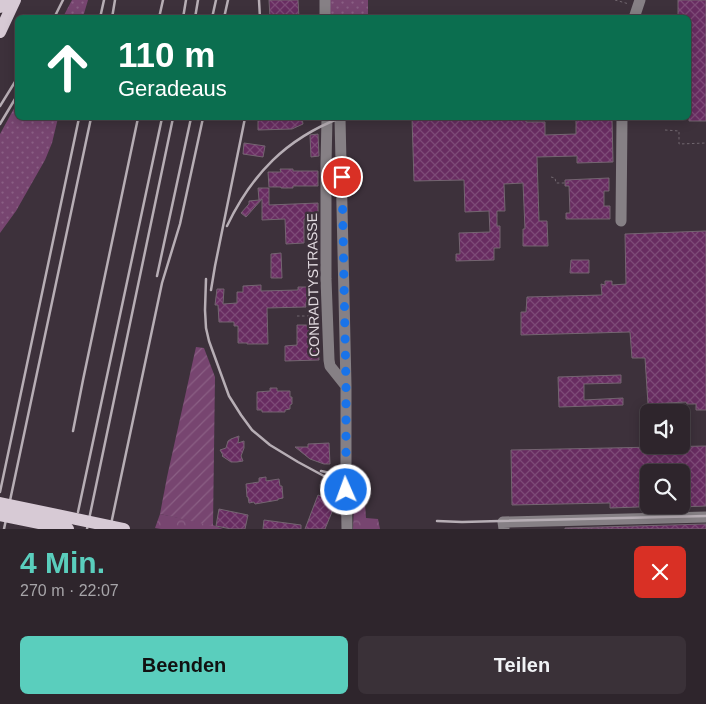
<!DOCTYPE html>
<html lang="de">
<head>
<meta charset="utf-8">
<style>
	:root { --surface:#2e252c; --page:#3a3138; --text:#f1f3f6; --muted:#a7a5a9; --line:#494248; --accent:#5acebd }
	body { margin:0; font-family:Helvetica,sans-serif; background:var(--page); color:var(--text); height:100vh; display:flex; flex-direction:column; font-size:19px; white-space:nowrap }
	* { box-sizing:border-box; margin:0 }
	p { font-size:16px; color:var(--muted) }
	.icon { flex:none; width:28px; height:28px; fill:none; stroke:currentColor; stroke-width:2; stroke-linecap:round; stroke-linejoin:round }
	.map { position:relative; height:529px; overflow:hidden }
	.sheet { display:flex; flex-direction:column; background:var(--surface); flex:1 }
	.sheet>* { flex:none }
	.guide { position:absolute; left:15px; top:15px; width:676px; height:105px; border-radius:8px; box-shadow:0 2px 12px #0003,0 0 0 1px var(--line); background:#0b6e4f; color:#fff; overflow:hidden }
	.fabs { position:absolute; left:640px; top:404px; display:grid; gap:10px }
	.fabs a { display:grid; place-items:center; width:50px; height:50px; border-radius:8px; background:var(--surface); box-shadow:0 2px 12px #0003,0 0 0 1px var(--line); font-size:25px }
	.pin { position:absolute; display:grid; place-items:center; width:42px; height:42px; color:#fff; margin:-21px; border:2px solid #fff; border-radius:50%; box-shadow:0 1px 5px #0007 }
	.me { position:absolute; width:55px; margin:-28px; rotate:358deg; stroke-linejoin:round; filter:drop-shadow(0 0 4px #0008) }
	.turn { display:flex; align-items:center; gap:18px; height:105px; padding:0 20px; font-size:22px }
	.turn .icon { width:65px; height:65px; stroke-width:2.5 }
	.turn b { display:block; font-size:35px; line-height:42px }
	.round { display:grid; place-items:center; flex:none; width:52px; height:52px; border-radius:8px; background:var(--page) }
	.headline { display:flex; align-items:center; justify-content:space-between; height:85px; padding:0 20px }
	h1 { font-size:30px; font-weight:600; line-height:38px; color:var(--accent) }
	.button { display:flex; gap:10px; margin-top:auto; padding:10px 20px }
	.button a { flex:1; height:58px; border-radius:8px; background:var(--accent); color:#111; font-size:20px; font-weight:600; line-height:58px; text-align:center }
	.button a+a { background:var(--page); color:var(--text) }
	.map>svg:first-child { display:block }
</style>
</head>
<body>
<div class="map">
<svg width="706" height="529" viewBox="0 0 706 529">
	<defs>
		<pattern id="grass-dots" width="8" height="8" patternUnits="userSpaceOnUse" patternTransform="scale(1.25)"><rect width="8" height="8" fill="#774570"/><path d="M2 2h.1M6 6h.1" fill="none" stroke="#8a5f84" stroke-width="1.8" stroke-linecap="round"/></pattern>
		<pattern id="forest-crowns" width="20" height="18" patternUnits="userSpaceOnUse" patternTransform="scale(1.25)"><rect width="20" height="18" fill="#774570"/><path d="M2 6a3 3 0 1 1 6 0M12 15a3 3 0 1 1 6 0" fill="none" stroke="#8a5f84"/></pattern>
		<pattern id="garden-furrows" width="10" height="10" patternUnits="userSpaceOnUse" patternTransform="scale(1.25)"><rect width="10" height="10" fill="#774570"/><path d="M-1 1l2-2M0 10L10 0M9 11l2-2" fill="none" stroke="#8a5f84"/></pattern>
		<pattern id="building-cross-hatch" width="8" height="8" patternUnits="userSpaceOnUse" patternTransform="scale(1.25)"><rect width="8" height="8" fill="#682c61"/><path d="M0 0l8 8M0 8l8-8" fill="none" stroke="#7d4a77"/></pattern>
	</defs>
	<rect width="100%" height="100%" fill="#3d313b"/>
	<path fill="url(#grass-dots)" d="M72,0h16l-5,17h-20z
		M327,0h41v17h-41z
		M17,103l1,15h40l-6,25 -7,17 -29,51 -16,22v-99z"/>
	<path fill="url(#forest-crowns)" d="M354,501l11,3 1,14 12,1 2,10h-27z
		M160,514l53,11 10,4h-62l-6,-1z"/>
	<path fill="url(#garden-furrows)" d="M196,347l8,1 11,29 -2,149 -53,-12 7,-37z"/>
	<path fill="url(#building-cross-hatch)" stroke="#746571" d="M269,0h29l1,18h-29z
		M678,0h28v121h-17v-103h-11z
		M258,118h44l1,6 -11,5 -34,1z
		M412,118h109v1h5v3h19v13l31,-1v-16h36l1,44 -36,1v-7l-40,1 2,64h8l1,25h-25v-17h2l-2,-46 -19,1 1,27h-8v15h3v22h-6v12l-38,1v-7h4l-1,-21 31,-1 -1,-21 -24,1 -1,-32 -50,1z
		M318,134l1,22 -8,1 -1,-22z
		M244,143l21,3 -2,11 -20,-3z
		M280,169h13v2h25v15h-25v2h-12v-1h-12l-1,-15h13z
		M609,178v13h-5v15h6v13h-44v-6h4l-1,-27h-4v-6z
		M258,188h11v17l49,-2v16h-14v24l-18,1 -1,-25 -23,1v-21l-16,18 -5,-4 8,-9v-3l10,-1z
		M706,231v179h-10v-6h-9l-1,-2 -38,2 -3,-46h-13l-2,-26 -109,3v-23h5l1,-15 75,-2 -1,-11 4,1v-4h7v4l14,-1 -1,-50z
		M281,253l1,25h-11v-24z
		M571,260h18v13h-19z
		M261,285v6l37,-1v-3h9v15h-1v5l-39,1 1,36h-21v-1h-9v-17h-4v-4h-15l-1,-17h-3l2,-16h7l-1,15 14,-1v-11h6v-6z
		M297,325h16v20l5,-1 1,16 -34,1v-15l12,-1z
		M621,375v8l-37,1v16l39,-2v7l-64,2 -1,-30z
		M270,388h7v3h13v6h2v7l-2,1v4l-5,1v2h-23v-2h-5v-18l13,-1z
		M239,436l-1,7 6,-2v7l-3,8 2,5 -6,1h-6l-9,-6 1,-1 -3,-5 6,-2 2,-7 3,-2z
		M329,443l1,21h-6l-14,-5 -15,-12h13v-3z
		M706,446v60l-25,1v-35h-32v30h-10v5l-29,1v-5l-98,2 -1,-55z
		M266,477v4l13,-2 1,7h2l1,12 -5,1v1l-23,4 -1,-2 -5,1 -1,-6h-1l-1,-13 13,-2v-4z
		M318,495l18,7 -11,27h-20z
		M219,509l29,6 -3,14h-14l-15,-3z
		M264,520l37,5v4h-38z
		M706,524v5h-141v-1z"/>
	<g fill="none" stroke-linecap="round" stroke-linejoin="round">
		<path stroke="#71676f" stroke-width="1" stroke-dasharray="2.5 2.5" stroke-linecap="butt" d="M615,0l14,4
			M665,130l14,1v13l27,-1
			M551,177l4,1 1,5h13
			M297,316h22"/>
		<path stroke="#868085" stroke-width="11" d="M325,0v18
			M634,18l6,-18
			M327,118l-1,46v115l3,81 1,6 16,20
			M340,118l6,268v81l1,62
			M621,221l1,-103
			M504,529l-1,-7 203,-5"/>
		<path stroke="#d7cad5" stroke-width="12" d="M0,7l3,-7
			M0,32l15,-32"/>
		<path stroke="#b7aeb5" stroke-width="1" d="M0,507l106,22"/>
		<path stroke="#b7aeb5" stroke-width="2.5" d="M259,0l1,18
			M54,18l9,-18
			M100,18l4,-18
			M112,18l3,-18
			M159,18l4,-18
			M183,18l3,-18
			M195,18l3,-18
			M212,18l4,-18
			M224,18l4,-18
			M0,106l18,-29
			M0,124l18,-30
			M227,226c25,-52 59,-87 113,-108
			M157,276l34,-158
			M206,279l-1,31 1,18 3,13 20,55 12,19 11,15 18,15 28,17 61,33
			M211,290l4,-24 30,-148
			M73,431l10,-51 55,-262
			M321,471l14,3 21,2
			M0,492l79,-374
			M78,512l84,-394
			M437,521l25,1 244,-6
			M4,529l87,-411
			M87,529l86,-411
			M110,529l52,-246 18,-59 23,-106"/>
		<path stroke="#d7cad5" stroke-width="12" d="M0,503l124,26
			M0,515l68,14"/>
	</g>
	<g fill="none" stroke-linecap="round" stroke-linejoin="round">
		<path stroke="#1a73e8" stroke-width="9" stroke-dasharray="0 16.2" d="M342,177l4,209v104"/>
	</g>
	<g text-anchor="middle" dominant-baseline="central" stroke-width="5" stroke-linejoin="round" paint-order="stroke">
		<g font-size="14" fill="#e1d9df" stroke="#3d313b">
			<text transform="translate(313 285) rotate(-91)">CONRADTYSTRASSE</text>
		</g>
	</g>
</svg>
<div class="fabs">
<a><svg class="icon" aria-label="sound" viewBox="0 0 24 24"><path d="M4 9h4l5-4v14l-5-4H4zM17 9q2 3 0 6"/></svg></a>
<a><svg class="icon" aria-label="search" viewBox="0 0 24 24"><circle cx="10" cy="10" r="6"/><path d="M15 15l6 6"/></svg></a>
</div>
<div class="pin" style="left:342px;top:177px;background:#d93025"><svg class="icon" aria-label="arrive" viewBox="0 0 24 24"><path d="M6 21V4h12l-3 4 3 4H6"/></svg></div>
<svg class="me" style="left:346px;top:490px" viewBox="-20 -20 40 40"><circle r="17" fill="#1a73e8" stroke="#fff" stroke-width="3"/><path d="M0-11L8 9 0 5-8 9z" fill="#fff"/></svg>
<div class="guide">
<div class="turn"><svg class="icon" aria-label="ahead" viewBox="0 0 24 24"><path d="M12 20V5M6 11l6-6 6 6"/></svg><div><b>110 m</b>Geradeaus</div></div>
</div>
</div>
<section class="sheet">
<div class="headline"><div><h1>4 Min.</h1><p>270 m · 22:07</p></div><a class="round" style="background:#d93025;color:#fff"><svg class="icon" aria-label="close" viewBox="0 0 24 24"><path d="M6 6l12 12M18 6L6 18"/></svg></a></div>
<div class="button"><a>Beenden</a><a>Teilen</a></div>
</section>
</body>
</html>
